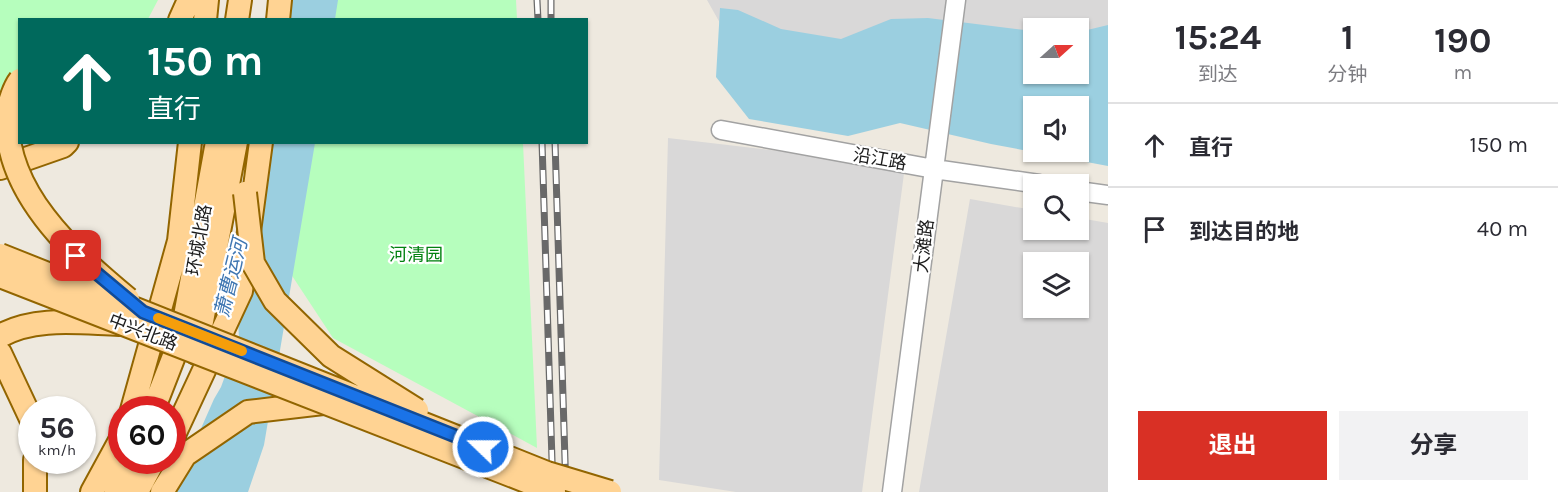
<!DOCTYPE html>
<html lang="zh">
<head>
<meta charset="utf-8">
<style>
	:root { --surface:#fff; --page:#f2f2f3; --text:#2b2b33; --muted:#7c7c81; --line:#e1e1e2; --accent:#d93025 }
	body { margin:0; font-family:Karla,"Noto Sans SC",sans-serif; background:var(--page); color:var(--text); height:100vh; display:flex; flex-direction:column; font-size:22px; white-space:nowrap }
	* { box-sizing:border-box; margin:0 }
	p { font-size:20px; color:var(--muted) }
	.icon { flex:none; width:33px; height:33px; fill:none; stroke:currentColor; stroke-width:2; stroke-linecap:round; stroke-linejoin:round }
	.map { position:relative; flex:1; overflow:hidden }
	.details { display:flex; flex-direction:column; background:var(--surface); width:450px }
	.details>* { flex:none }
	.guide { position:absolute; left:18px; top:18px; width:570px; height:126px; border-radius:0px; box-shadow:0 2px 4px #0004; background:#00695c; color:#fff; overflow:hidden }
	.needle { width:39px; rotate:69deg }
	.buttons { position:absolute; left:1023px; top:18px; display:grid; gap:12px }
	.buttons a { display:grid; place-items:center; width:66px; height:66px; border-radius:0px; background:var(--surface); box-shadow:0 2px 4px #0004; font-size:30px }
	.speed { position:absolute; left:18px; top:396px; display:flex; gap:12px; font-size:30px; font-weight:700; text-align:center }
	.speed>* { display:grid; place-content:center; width:78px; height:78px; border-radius:50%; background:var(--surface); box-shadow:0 2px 4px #0004; line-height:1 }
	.speed small { font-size:15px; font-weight:400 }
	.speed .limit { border:9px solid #d22; background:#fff; color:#111 }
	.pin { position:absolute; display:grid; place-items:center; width:51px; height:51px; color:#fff; margin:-26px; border-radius:12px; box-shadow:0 3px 9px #0006 }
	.me { position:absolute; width:66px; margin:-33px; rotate:292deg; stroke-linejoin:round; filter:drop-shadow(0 0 4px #0008) }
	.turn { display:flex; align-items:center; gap:21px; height:126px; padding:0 30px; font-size:27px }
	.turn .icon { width:78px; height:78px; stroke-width:2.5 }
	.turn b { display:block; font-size:42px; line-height:51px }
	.eta { display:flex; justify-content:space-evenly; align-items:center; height:102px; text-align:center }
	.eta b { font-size:36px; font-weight:700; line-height:42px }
	.cta { display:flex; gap:12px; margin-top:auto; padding:12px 30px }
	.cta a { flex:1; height:69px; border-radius:0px; background:var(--accent); color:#fff; font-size:24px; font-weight:700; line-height:69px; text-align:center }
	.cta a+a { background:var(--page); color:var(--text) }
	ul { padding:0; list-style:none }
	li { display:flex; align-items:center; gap:18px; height:84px; padding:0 30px; border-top:2px solid var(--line) }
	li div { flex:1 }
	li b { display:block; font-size:22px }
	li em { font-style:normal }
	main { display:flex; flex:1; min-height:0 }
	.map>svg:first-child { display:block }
</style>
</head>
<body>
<main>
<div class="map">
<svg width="1108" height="492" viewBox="0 0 1108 492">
	<rect width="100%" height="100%" fill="#eee9df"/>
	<path fill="#d9d8d8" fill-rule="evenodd" d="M707,0h401v50l-29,2 -1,-24h-44l-1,26 -286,17z
		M668,138l237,28 -43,326h-126l-77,-12z
		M970,199l63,11 1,20h44l1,-12 29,5v269h-189zM1034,262h44v46h-44z"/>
	<path fill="#b6febd" d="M0,0h158l-10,19 -128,1 -1,118 -19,2z
		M320,0h196l1,19 -200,1z
		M299,143h224l14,305 -204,-110 -52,-79z"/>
	<path fill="#9bcfe0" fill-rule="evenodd" d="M288,0h50l-3,19 -48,1z
		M720,8l18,2 43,19 60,10 50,-20 37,-1 105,13 1,43h44l1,-42 29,-7v141l-117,-22 -91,-21 -52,13 -99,-17 -33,-42zM1034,106h44v46h-44z
		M264,143h51l-51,302 -16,47h-75l41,-93 7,-12 18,-49 -3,-53z"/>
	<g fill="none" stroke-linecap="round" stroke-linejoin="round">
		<defs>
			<path id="minor" d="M721,130l213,39 105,15
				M1078,191l30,4
				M892,492l64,-492"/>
			<path id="major" d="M180,20l9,-20
				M205,20l2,-20
				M237,20l3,-20
				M278,20l2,-20
				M0,168l63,-22 4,-4
				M0,336c35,-20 81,-13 119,-12
				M0,353l32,68
				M196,353l40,-211
				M132,410l47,-169 11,-99
				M153,410l28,-72 36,-196
				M172,439l69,-148 20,-149
				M35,460v32
				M92,492l30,-55
				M116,492l17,-32
				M137,492l17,-32
				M162,492l23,-37 63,-43 75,-9"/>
		</defs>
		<use href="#minor" stroke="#a2a2a2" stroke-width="21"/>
		<use href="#major" stroke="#926500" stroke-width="26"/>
		<use href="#minor" stroke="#fff" stroke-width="18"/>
		<use href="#major" stroke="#ffd393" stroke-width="22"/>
		<defs>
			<path id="rail" d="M537,0l1,20
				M551,0v20
				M542,142l11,350
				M555,142l11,350"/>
		</defs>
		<use href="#rail" stroke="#696969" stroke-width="7"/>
		<use href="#rail" stroke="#fff" stroke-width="4.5" stroke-dasharray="14" stroke-linecap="butt"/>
		<defs>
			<path id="major-bridge" d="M20,80c-7,9 -9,19 -12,29 -8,81 66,145 120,190
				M245,193l8,70 22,38 56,55 86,54
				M0,255l547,218 63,19
				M0,276l554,216"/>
		</defs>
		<use href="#major-bridge" stroke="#926500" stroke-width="26" stroke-linecap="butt"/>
		<use href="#major-bridge" stroke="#ffd393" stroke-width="22"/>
	</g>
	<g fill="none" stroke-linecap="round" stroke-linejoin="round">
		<defs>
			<path id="route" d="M76,256l67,56 340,135"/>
		</defs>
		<use href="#route" stroke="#114b97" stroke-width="15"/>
		<use href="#route" stroke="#1a73e8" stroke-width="10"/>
		<path stroke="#f59e0b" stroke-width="10" d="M158,318l84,33"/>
	</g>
	<g text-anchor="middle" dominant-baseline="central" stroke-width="4.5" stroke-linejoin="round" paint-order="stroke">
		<g font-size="18" fill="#1b1b1b" stroke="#fff">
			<text transform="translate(880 159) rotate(10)">沿江路</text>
			<text transform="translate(199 240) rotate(-80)">环城北路</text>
			<text transform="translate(924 246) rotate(-83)">大滩路</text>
			<text transform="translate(143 332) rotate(21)">中兴北路</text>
		</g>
		<g font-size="18" fill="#01810f" stroke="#fff">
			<text x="416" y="255">河清园</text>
		</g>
		<g font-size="20" font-style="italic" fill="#4077b2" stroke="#fff">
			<text transform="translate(231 278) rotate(-76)">萧曹运河</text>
		</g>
	</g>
</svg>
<div class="buttons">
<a><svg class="needle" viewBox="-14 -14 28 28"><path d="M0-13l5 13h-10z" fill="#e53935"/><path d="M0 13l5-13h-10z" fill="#7c7c81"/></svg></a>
<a><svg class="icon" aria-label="sound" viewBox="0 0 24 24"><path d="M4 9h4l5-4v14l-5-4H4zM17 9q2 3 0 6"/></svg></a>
<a><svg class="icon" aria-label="search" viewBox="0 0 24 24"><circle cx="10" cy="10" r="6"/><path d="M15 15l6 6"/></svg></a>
<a><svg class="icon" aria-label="layers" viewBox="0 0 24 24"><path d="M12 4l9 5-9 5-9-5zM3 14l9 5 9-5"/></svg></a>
</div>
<div class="speed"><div>56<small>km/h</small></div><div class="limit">60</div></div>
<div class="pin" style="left:76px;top:256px;background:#d93025"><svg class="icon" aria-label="arrive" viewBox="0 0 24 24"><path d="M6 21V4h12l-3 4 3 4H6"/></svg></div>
<svg class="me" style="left:483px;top:447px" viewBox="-20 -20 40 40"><circle r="17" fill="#1a73e8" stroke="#fff" stroke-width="3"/><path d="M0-11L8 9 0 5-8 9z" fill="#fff"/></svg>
<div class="guide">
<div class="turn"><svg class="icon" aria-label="ahead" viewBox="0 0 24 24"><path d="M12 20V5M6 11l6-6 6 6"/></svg><div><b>150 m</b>直行</div></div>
</div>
</div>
<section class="details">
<div class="eta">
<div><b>15:24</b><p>到达</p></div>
<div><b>1</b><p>分钟</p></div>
<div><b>190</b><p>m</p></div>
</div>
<ul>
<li><svg class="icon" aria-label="ahead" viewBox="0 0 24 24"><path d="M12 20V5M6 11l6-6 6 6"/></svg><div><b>直行</b></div><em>150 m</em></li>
<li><svg class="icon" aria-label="arrive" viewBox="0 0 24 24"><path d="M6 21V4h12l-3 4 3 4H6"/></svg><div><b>到达目的地</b></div><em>40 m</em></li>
</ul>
<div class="cta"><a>退出</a><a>分享</a></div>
</section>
</main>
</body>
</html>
